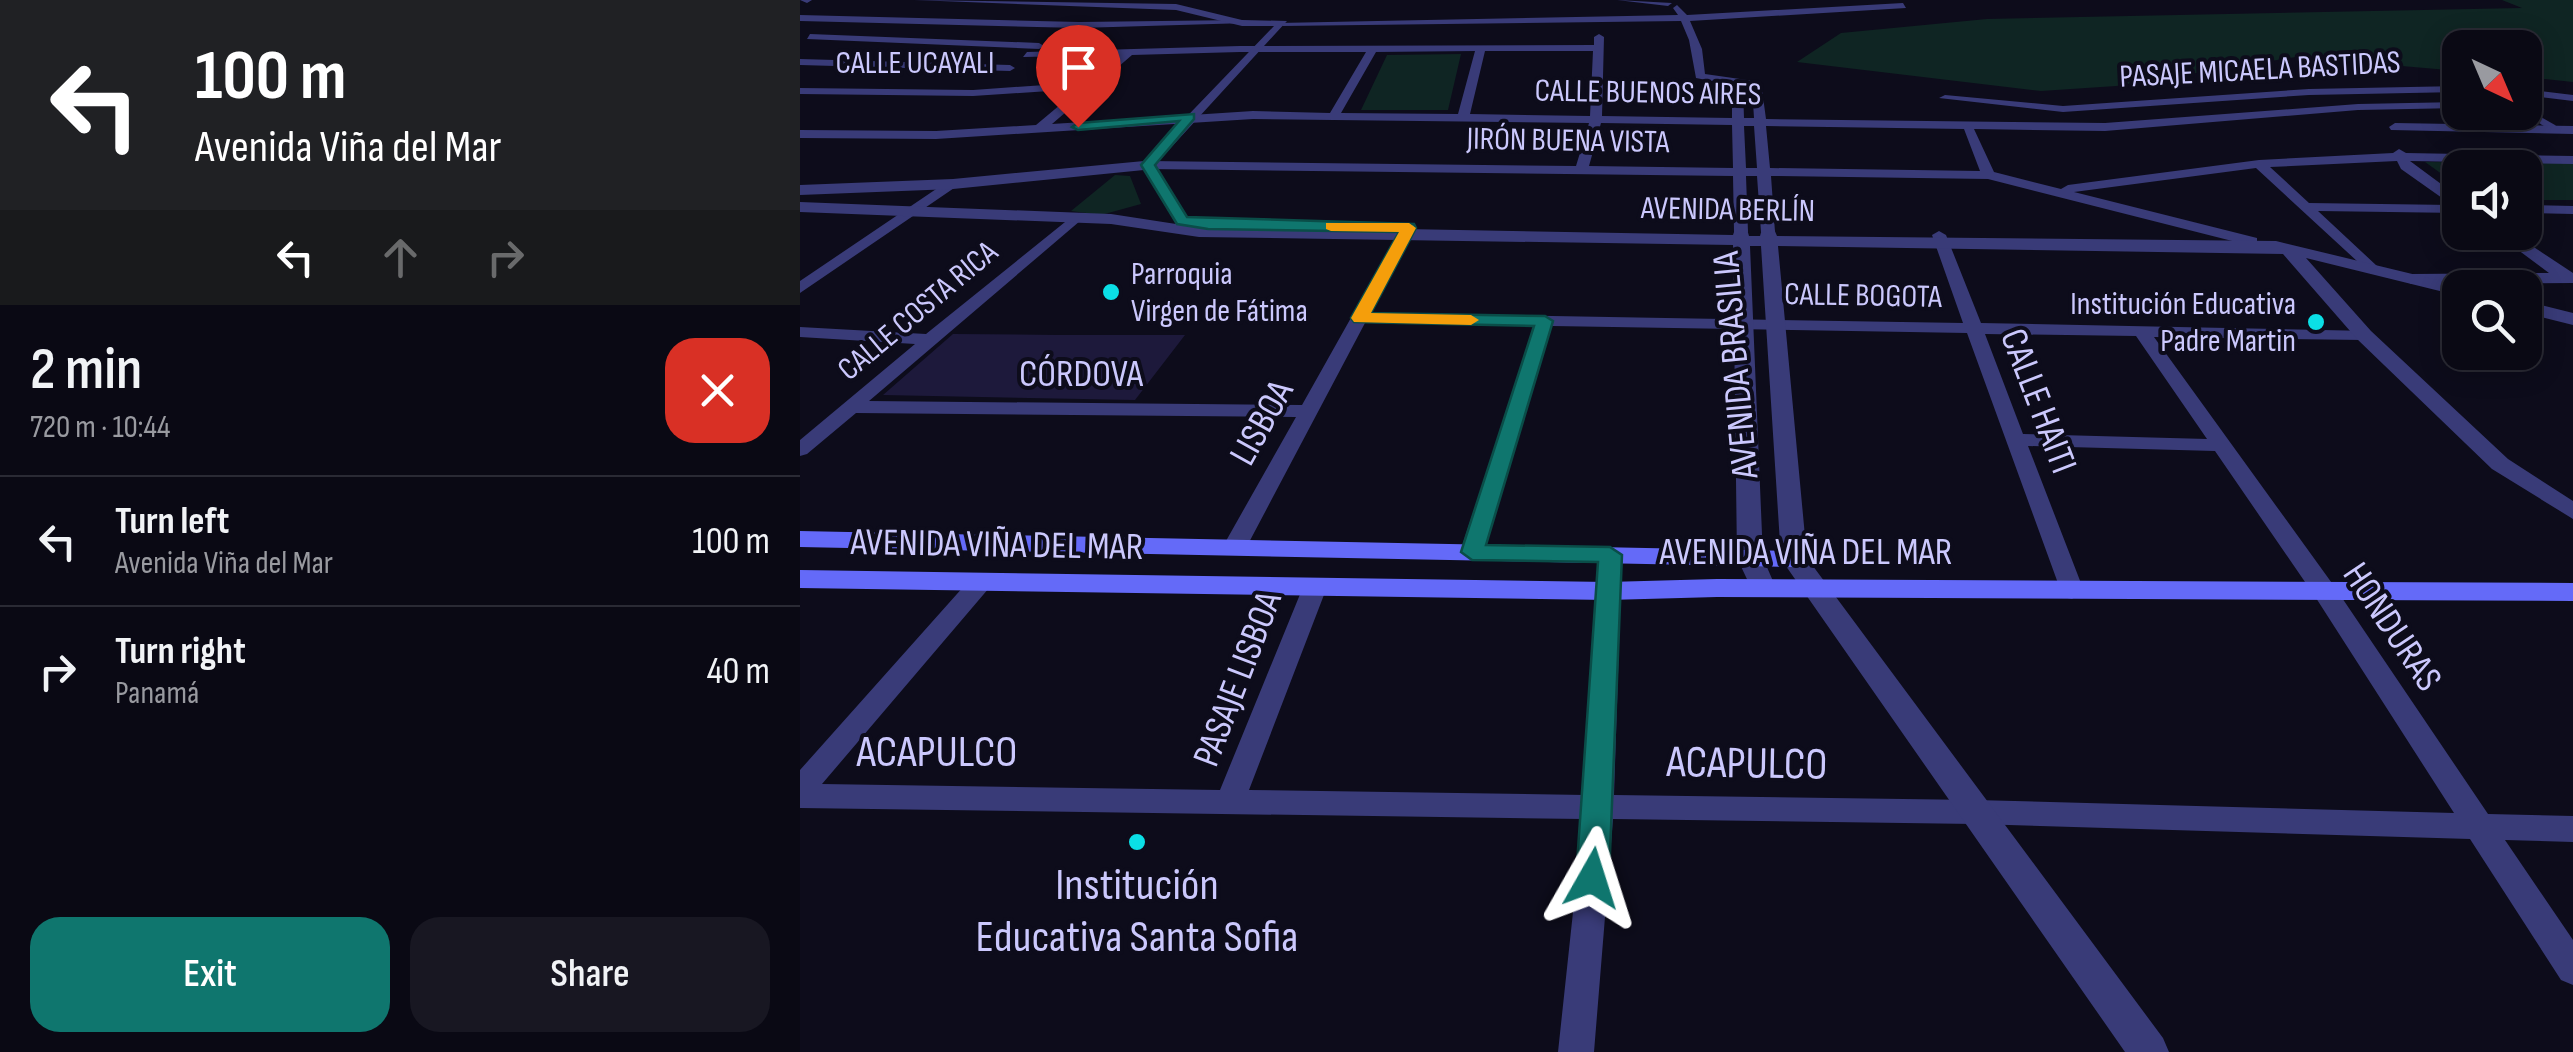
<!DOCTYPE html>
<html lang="en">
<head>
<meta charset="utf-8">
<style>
	:root { --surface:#0a0914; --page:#181722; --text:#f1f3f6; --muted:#999aa0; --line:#2a2a34; --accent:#0f766e }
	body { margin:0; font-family:"Sofia Sans Condensed",sans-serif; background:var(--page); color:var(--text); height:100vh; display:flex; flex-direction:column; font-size:38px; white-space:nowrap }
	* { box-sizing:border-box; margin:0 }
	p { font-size:32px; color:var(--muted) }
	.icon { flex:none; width:55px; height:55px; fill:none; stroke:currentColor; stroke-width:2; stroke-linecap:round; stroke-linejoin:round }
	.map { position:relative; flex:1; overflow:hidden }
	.details { display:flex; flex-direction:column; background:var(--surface); width:800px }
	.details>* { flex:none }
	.banner { background:#202124; color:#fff; overflow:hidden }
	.needle { width:65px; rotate:136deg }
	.buttons { position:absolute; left:1642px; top:30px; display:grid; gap:20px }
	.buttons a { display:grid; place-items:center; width:100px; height:100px; border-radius:20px; background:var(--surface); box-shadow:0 5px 25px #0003,0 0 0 2px var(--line); font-size:50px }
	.pin { position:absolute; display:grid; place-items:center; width:85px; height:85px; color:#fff; margin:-102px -42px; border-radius:50% 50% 50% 0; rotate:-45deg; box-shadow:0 0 10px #0007 }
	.pin .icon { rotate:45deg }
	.me { position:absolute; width:110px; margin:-55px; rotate:6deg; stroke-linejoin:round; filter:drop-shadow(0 0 8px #0008) }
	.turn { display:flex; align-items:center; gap:35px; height:210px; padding:0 30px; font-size:45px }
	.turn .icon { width:130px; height:130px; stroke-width:2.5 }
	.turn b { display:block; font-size:70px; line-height:85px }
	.lanes { display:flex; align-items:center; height:95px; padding:0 30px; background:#0003; justify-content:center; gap:50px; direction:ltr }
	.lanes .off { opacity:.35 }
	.round { display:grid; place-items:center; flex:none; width:105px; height:105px; border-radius:30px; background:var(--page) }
	.headline { display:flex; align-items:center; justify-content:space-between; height:170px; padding:0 30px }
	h1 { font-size:60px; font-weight:600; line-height:75px }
	.cta { display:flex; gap:20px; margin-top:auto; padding:20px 30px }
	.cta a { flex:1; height:115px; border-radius:30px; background:var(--accent); color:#fff; font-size:40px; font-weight:600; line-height:115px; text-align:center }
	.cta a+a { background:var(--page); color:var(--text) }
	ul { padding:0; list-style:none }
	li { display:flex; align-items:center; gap:30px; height:130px; padding:0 30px; border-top:2px solid var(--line) }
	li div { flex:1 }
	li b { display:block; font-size:38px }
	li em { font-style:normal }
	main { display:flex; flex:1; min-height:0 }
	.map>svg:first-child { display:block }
</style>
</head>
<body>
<main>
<section class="details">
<div class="banner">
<div class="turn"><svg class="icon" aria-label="left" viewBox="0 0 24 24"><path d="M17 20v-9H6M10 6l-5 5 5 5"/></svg><div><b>100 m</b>Avenida Viña del Mar</div></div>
<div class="lanes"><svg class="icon" aria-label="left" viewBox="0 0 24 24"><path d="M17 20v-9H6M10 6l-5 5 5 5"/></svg><svg class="icon off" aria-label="ahead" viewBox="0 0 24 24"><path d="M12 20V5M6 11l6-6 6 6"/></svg><svg class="icon off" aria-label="right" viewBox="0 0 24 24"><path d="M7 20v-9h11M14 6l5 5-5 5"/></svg></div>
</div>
<div class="headline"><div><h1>2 min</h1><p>720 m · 10:44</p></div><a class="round" style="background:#d93025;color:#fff"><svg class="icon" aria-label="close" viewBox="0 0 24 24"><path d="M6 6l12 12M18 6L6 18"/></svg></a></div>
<ul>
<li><svg class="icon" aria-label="left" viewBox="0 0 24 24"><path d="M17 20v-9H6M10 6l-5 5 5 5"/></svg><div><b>Turn left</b><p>Avenida Viña del Mar</p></div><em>100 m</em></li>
<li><svg class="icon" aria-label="right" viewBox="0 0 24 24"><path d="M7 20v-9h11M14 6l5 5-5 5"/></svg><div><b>Turn right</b><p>Panamá</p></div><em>40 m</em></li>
</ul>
<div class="cta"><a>Exit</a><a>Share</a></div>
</section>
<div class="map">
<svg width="1773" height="1052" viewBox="0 0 1773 1052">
	<rect width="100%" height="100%" fill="#0d0c1b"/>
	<path fill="#0f2523" d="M1702,0h71v82l-48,-5v-29h-65v23l-164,-14 -180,29 -75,5 -244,-29 44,-29 146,-14 535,-11z
		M661,54l-13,56h-87l26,-55z
		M1625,162l148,1v37h-48v-32h-65v19z
		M315,175l15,1 11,28 -40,11 -30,-4z"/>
	<path fill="#1d193b" d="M153,334l105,1h127l-50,65 -252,-5z"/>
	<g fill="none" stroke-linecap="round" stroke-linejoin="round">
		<path fill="#393b78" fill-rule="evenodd" d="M1725,108l30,17 2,2 -8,2 -27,-16 3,-1z"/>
		<path fill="#393b78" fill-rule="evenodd" d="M817,0l55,3 -4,3z
			M1103,3l3,5 -216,13 12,28 3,25 56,8 5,37 339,4 253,-19 102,-2v6l-102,2 -253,21 -131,-2 20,43 67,17 7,-4 191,-25 134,-7 6,-4 7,4 167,3v8l-163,-3 50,37v15l-142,-2 59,55 2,3 -8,5 -115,-106 -182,24 183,46v6l-5,2 -264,-67 -217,-3 4,56 -7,4 -7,-4 -4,-56h-11l2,56 -7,4 -7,-4 -1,-56 -585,-7 -7,-4 7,-4 428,5 13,-43 -336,-4 -317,20 -136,-1v-8l136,1 100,-6 43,-36 -106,7 -173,-2v-6l173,2 115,-8 31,-27 -96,2 4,-5 213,-6 354,-1v-8l5,-3 5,3 -2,79 130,2v-33l-36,-7 -7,-38 -8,-19 -398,5 -5,-3 400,-8 -5,-7 4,-3 10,10zM675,51l-17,63 -117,-1 35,-61zM685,51h108l-3,65 -120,-2zM440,52h126l-36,61 -77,-2 -201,13 80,-69zM943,87h9l2,31h-10zM801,123l131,2 1,43 -144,-2zM944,126h10l3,42h-11zM966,126l198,3 16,42 -210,-3zM1597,161l4,8 51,36 -143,-2 -39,-36z
			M0,15l279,7 163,-2 5,3 -168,5 -279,-7z
			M10,34l229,9 5,3 -5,3 -232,-10z
			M0,59l210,6 5,3 -5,3 -210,-6z
			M1660,86v6l-151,3 -246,17 -124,-14 6,-3 118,11 246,-17z
			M1725,89l48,6v6l-48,-6z
			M1595,123l178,3v8l-182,-4 -2,-3z
			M148,181l12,3 -160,109v-12z
			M1725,205l48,1v8l-48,-1z
			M275,214l7,4 -2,3 -211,180 433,4 100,-178 7,-4 7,4 -45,86 592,10 -31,-88 7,-4 7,4 35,88 389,8v8l-6,1 -210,-3 180,249 154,228 85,2v26l-68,-2 68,100v45l-12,-5 -91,-141 -495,-15 -362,-5 -19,233h-36l25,-233 -783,-11v-38l173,-194 8,-2 12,8 -4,6 -167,196 398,6 83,-203 12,-8 12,8 -78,203 336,5 13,-240 12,-7 12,7 -8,240 361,5 479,13 -138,-215 -101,-147 -187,-5 56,145 -12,8 -9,-2 -96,-264 -415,-7 -68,226 -12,7 -12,-7 75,-226 -170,-3 -119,225 -12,7 -12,-7 74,-131 -440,-4 -49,41 -7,2v-16l115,-96 -115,-7v-10l126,7zM1185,334l151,2 71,103 -184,-5z
			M1694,232h17l62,41v10l-162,1 -8,-5 8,-5 138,-1z"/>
		<path fill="#393b78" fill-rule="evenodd" d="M0,0h12l-5,3z
			M114,0l262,4 66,16 45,1 -132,144 35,56 -5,4 548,10 2,-6h12l2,7h11l2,-7h12l3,7 499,5 190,46 -6,1v8l-154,-38 65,73 137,128 65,42v18l-81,-50 -135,-130 -74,-85 -505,-8 29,312 356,480 6,14h-44l-344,-493 -20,-313h-11l13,312 13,30 -4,6h-18l-17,-36 -4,-313 -534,-8 -88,-13 -311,-12v-10l311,12 65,10 -32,-54 -191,19 -153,6v-10l153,-6 191,-18 130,-135h-32l-66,-16z
			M1725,301l48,12v12l-48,-12z"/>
		<path fill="#646af8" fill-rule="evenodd" d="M0,531l994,20 13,8 -13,8 -994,-20z
			M0,570l808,12 109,-3 856,4v18l-856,-4 -109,3 -808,-12z"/>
	</g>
	<path fill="#0f766e" stroke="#0a4d48" stroke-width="2.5" d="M394,114v5l-39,46 32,52 227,7 2,4 -45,85 174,3 8,5 -67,224 124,2 12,8 -13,323 -5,10 -12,4 -11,-4 -5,-10 22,-316 -126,-2 -11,-8 73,-226 -180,-4 -3,-4 48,-86 -191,-3 -31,-5 -36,-59 38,-44 -101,9 -6,-3 6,-4z"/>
	<path fill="#f59e0b" d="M526,223h83l7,5 -45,85 100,2 8,5 -8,5 -117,-3 -3,-4 48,-86 -68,-1 -5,-2z"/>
	<g fill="#0bdfe6" stroke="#0d0c1b" stroke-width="4">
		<circle cx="311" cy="292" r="10"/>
		<circle cx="1516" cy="322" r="10"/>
		<circle cx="337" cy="842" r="10"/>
	</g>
	<g text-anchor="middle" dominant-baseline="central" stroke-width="8" stroke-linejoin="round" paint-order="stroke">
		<g font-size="32" fill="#cbc8fd" stroke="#0d0c1b">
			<text x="115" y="63">CALLE UCAYALI</text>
			<text transform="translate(1460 70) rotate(-3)">PASAJE MICAELA BASTIDAS</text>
			<text transform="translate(848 93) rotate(1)">CALLE BUENOS AIRES</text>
			<text transform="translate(768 141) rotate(1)">JIRÓN BUENA VISTA</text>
			<text transform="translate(928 210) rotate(1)">AVENIDA BERLÍN</text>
			<text transform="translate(1063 296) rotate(1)">CALLE BOGOTA</text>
			<text transform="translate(118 311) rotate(-40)">CALLE COSTA RICA</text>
		</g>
		<g font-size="32" fill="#cbc8fd" stroke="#0d0c1b" text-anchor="start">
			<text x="331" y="274">Parroquia<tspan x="331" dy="37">Virgen de Fátima</tspan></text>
			<text x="1496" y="304" text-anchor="end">Institución Educativa<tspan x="1496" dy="37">Padre Martin</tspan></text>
		</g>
		<g font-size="38" fill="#cbc8fd" stroke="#0d0c1b">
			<text transform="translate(936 365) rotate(-95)">AVENIDA BRASILIA</text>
			<text x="281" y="374">CÓRDOVA</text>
			<text transform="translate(1238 401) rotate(69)">CALLE HAITI</text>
			<text transform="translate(462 423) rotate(-61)">LISBOA</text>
			<text transform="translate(197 545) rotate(1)">AVENIDA VIÑA DEL MAR</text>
			<text x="1006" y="552">AVENIDA VIÑA DEL MAR</text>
			<text transform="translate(1592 627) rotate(56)">HONDURAS</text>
			<text transform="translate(438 679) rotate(-69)">PASAJE LISBOA</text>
		</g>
		<g font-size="45" fill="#cbc8fd" stroke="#0d0c1b">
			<text x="137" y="752">ACAPULCO</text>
			<text transform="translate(947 764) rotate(1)">ACAPULCO</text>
		</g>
		<g font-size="45" fill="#cbc8fd" stroke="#0d0c1b">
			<text x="337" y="885">Institución<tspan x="337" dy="52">Educativa Santa Sofia</tspan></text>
		</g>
	</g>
</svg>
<div class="buttons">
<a><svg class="needle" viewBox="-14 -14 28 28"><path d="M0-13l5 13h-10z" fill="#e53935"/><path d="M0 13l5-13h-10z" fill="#999aa0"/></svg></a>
<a><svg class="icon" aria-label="sound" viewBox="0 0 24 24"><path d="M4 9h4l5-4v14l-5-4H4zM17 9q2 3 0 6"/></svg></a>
<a><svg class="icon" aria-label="search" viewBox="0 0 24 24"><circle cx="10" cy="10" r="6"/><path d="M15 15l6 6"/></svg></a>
</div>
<div class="pin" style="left:278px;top:127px;background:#d93025"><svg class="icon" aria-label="arrive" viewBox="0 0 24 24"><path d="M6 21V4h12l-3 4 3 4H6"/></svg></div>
<svg class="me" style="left:792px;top:878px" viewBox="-20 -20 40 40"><path d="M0-17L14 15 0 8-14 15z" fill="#0f766e" stroke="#fff" stroke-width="4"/></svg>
</div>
</main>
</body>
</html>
